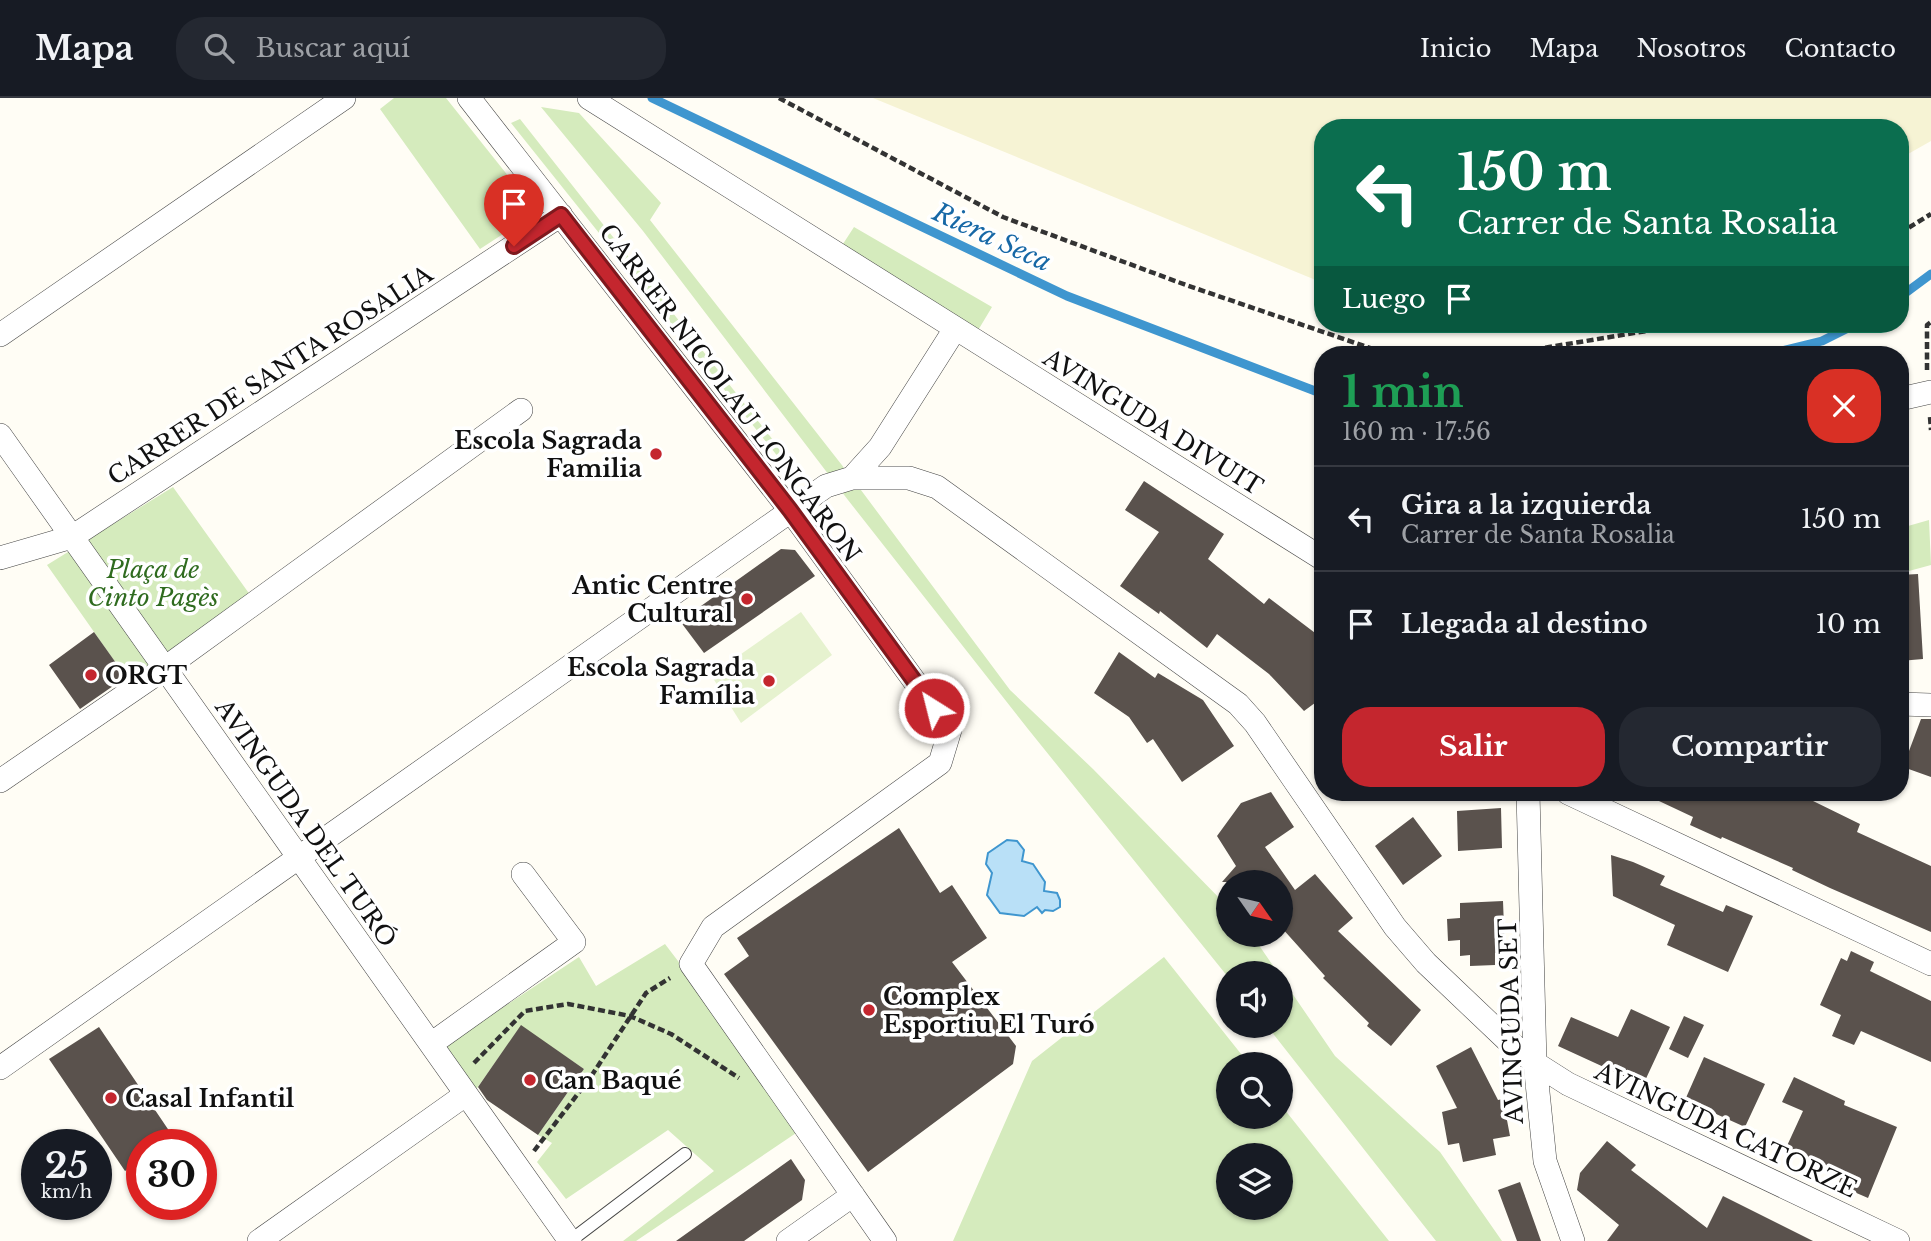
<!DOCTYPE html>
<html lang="es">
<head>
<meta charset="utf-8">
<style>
	:root { --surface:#171b24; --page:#242831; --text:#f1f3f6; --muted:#9ea1a6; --line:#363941; --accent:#c4262e }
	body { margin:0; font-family:"Libre Baskerville",serif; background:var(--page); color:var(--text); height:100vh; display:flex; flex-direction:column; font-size:26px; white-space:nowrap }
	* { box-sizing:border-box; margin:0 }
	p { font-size:23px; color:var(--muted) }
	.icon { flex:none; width:38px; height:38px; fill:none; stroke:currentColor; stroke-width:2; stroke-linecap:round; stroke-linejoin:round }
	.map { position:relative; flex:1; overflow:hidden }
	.sheet { position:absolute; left:1314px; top:248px; width:595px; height:455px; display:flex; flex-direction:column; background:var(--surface); border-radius:28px; box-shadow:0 2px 5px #0004 }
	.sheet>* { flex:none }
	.banner { position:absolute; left:1314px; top:21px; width:595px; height:214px; border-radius:28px; box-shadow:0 2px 5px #0004; background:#0b6e4f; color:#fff; overflow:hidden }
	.needle { width:46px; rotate:124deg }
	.buttons { position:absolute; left:1216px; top:772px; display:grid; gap:14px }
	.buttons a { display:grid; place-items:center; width:77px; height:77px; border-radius:50%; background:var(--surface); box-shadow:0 2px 5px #0004; font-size:35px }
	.speed { position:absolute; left:21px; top:1031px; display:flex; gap:14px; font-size:35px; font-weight:700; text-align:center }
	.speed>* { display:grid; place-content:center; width:91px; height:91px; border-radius:50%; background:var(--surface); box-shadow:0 2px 5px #0004; line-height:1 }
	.speed small { font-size:18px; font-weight:400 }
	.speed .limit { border:10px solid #d22; background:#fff; color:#111 }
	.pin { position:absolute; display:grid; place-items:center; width:60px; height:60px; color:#fff; margin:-72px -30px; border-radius:50% 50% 50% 0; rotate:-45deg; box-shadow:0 0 7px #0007 }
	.pin .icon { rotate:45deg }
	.me { position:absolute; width:77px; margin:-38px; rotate:324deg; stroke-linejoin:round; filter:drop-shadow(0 0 5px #0008) }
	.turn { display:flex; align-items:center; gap:24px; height:147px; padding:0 28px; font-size:32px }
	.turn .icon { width:91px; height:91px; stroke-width:2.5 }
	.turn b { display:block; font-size:49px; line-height:60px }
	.then { display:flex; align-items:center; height:66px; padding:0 28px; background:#0003; gap:14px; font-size:26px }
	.round { display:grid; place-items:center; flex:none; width:74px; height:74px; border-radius:28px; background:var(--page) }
	.headline { display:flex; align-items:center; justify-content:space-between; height:119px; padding:0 28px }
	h1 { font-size:42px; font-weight:800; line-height:52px; color:#1e9e55 }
	.primary-button { display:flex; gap:14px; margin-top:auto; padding:14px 28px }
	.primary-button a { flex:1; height:80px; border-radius:28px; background:var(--accent); color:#fff; font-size:28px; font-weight:800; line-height:80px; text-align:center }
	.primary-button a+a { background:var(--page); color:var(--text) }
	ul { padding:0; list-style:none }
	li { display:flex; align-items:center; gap:21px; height:105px; padding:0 28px; border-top:2px solid var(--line) }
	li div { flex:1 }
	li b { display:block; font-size:26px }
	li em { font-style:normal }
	header { display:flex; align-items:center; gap:42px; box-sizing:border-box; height:98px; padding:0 35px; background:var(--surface); border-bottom:2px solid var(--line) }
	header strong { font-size:33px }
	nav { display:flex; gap:38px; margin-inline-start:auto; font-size:24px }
	.search { width:490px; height:63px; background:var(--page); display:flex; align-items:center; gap:18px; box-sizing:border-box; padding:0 24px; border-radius:28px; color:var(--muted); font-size:26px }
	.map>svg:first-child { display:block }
</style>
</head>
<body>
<header>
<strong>Mapa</strong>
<div class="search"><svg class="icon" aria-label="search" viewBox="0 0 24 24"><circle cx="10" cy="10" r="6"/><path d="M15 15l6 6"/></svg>Buscar aquí</div>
<nav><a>Inicio</a><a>Mapa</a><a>Nosotros</a><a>Contacto</a></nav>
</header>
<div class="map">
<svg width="1931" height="1143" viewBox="0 0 1931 1143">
	<rect width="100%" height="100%" fill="#fffdf5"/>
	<path fill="#f6f3d4" d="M873,0h1058v43l-30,17 -1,-30h-577v155z"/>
	<path fill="#d5ebbd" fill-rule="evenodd" d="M394,0h52l91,114 -57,37 -100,-140z
		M541,9l38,6 82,90 -11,17 202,258 158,212 83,79 135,138v27l24,1 26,38h-50v4l-200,-248 -180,-229 -205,-269z
		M520,21l268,340 -5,4 -272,-340z
		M854,129l138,80 -15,25 -136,-85z
		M173,389l80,112 -121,87 -85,-121z
		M1929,422l2,45 -22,6h-8v-43z
		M665,846l140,183 -169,114h-13l91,-70 -46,-41 -102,69 -29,-37 15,-19 -14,-8 46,-66 -63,-43 -46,65 -29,-46 133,-88 17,29z
		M1164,859l85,107h-21v52h53v-11l108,136h-436l79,-180zM1228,1057h53v53h-53z
		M1281,879l54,79 105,96 62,89h-66l-169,-215h14z"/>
	<path fill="#e6f2cf" d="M801,514l31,43 -91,68 -30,-48z"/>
	<path fill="#b9e0f7" stroke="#3f96cf" stroke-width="2" d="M1007,742l10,1 7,9 -2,11 11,3 12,18 -1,9 13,2 3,7v7l-7,4 -8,-1 -3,3 -5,-6 -13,9 -24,-3 -13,-18 5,-22 -6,-9 2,-11z"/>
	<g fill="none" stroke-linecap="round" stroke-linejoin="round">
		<path stroke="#3f96cf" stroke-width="9" d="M652,0l415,198 256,98
			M1900,199l31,-23
			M1766,257l56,-14 34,-17"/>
	</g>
	<path fill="#5a524d" d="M1144,383l80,53 -16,25 56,45 5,-6 54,41v58l-19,14 -35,-37 -52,-40 -10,14 -47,-37 -1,3 -39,-28 39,-54 -34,-22z
		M781,451l14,1 20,26 -111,77 -24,-32z
		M1918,476l5,85 -23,2v-86z
		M94,534l32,45 -46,32 -31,-44z
		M1119,554l36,26 3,-5 45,27 31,46 -52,36 -29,-43 -6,4 -18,-26 -35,-24z
		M1921,621h10v58l-28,-10z
		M1271,694l23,35 -29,20 30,43 20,-16 38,44 -15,13 83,79 -30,36 -24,-20 2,-3 -46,-45 2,-2 -44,-49v-45h-59l14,-16 -19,-30 24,-33z
		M1642,695h170l-3,6 51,25 -3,8 74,34v66l-101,-44 -38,-18 1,-2 -71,-31 -1,2 -31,-14 3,-8z
		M1501,710l1,40 -44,3 -1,-40z
		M1413,719l29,39 -39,29 -28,-39z
		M899,730l41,65 12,-8 35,53 -35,24 64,84 -3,18 -145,108 -144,-198 25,-18 -12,-18z
		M1611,757l22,7 32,14 -5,9 63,27 3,-7 27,11 -25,56 -61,-27 8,-20 -62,-29z
		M1503,803l2,52h-10v12l-25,1v-11l-10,1v-16l-12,1 -1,-22 13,-1v-15z
		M1851,853l23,11 -4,9 61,30v61l-70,-31 -7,14 -22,-9 9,-21 -21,-10 21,-47 6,3z
		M1631,911l39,18 -27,58 -85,-39 13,-29 47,20z
		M1684,918l20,9 -16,33 -19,-9z
		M521,927l63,44 -46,66 -51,-35 -9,-13z
		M99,929l79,117h-36v15l-17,12 -76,-112z
		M1471,949l27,53 5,-1 7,37 -17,3 3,16 -33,7 -4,-19 -11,2 -6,-33 15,-4 -21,-42z
		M1704,959l61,27 -20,43 -60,-27z
		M1794,979l51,24 -1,4 53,22 -29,71 -30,-13 4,-11 -56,-26 17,-37 -21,-9z
		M1607,1043l29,24 -5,5 76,58 16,-32 90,45h-206l12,-16 -42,-35 3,-17z
		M791,1061l14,21 -3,20 -58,41h-68z
		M1520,1084l21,59h-24l-19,-51z"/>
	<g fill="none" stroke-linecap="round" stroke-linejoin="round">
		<defs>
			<path id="lane" d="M570,1143l115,-87"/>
			<path id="street" d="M469,0l321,412 160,220 -10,33 -227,164 -22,37 194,277
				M589,0l734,461
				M0,237l344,-237
				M1900,301l31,-7
				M0,337l570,806
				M852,380l28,-31 75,-118
				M0,460l72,-21 489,-322
				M1900,606l31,1
				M0,683l165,-113 356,-258
				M1528,695l7,270 10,98 28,80
				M1568,695l363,171
				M431,946l143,-102 -51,-68
				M0,970l826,-582 26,-8h57l28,9 301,217 17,19 140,204 31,36 81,77 28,23 33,21 330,157
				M259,1143l206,-146
				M788,1143l65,-46"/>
		</defs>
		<use href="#lane" stroke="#444" stroke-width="14"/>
		<use href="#street" stroke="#444" stroke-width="24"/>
		<path stroke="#333" stroke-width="4.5" stroke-dasharray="7 3.5" stroke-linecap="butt" d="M779,0l224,119 183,68 187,64 152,2 164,-27
			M1900,135l31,-19
			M1927,272v-45l4,-3
			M1930,319l1,13
			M474,965l51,-52 43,-7 62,12 41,18 68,44
			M534,1053l56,-73 56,-85 24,-15"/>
		<use href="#lane" stroke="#fff" stroke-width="12"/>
		<use href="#street" stroke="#fff" stroke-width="23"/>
	</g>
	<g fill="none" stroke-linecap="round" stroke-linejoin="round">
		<defs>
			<path id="route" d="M514,148l47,-31 229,295 144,198"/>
		</defs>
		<use href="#route" stroke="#7f191e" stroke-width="18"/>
		<use href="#route" stroke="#c4262e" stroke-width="12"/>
	</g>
	<g fill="#c4262e" stroke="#fff" stroke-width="2.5">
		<circle cx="656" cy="356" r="7"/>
		<circle cx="747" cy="501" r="7"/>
		<circle cx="91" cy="577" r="7"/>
		<circle cx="769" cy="583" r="7"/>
		<circle cx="869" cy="912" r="7"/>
		<circle cx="530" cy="982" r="7"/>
		<circle cx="111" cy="1000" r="7"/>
	</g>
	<g text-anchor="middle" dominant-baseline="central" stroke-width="7" stroke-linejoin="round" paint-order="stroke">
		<g font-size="24" fill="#111" stroke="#fff">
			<text transform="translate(270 277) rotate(-33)">CARRER DE SANTA ROSALIA</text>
			<text transform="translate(730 295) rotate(53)">CARRER NICOLAU LONGARON</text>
			<text transform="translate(1153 324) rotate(32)">AVINGUDA DIVUIT</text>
			<text transform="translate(306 725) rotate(55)">AVINGUDA DEL TURÓ</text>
			<text transform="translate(1511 923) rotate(-92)">AVINGUDA SET</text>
			<text transform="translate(1726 1032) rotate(25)">AVINGUDA CATORZE</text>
		</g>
		<g font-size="24" font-weight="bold" fill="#111" stroke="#fff" text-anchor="start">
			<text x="642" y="342" text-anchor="end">Escola Sagrada<tspan x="642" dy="28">Familia</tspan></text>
			<text x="733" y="487" text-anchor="end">Antic Centre<tspan x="733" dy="28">Cultural</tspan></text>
			<text x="755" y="569" text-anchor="end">Escola Sagrada<tspan x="755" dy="28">Família</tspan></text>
			<text x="105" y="577">ORGT</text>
			<text x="883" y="898">Complex<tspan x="883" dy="28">Esportiu El Turó</tspan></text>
			<text x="544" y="982">Can Baqué</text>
			<text x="125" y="1000">Casal Infantil</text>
		</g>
		<g font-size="24" font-style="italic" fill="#2f6b1f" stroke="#fff">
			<text x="153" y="471">Plaça de<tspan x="153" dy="28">Cinto Pagès</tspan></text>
		</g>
		<g font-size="26" font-style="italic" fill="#1768a6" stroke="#fff">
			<text transform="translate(992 139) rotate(25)">Riera Seca</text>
		</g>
	</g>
</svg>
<div class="buttons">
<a><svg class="needle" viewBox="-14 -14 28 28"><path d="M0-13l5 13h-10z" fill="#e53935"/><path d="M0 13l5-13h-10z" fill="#9ea1a6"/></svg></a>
<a><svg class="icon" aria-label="sound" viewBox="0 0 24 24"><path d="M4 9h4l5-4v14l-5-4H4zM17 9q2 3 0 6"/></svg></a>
<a><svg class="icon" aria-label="search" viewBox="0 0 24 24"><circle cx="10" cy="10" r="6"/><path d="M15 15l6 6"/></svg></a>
<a><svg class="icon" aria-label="layers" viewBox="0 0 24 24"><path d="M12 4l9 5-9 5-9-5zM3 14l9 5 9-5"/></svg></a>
</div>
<div class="speed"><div>25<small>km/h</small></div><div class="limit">30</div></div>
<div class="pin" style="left:514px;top:148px;background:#d93025"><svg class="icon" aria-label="arrive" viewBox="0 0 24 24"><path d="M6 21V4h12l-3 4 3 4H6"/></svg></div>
<svg class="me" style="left:934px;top:610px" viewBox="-20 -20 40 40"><circle r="17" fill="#c4262e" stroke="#fff" stroke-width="3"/><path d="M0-11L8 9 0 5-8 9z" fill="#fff"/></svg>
<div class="banner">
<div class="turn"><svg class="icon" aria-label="left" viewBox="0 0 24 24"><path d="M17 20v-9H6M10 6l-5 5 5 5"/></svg><div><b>150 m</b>Carrer de Santa Rosalia</div></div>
<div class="then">Luego<svg class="icon" aria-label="arrive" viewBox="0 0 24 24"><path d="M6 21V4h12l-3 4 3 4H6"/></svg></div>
</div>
<section class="sheet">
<div class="headline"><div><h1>1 min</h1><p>160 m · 17:56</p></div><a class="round" style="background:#d93025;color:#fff"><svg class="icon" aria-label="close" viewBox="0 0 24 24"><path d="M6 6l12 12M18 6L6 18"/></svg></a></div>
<ul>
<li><svg class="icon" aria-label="left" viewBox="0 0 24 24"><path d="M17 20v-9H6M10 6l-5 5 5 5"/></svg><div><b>Gira a la izquierda</b><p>Carrer de Santa Rosalia</p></div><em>150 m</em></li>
<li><svg class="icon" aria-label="arrive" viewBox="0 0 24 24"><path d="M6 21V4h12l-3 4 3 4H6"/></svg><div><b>Llegada al destino</b></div><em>10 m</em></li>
</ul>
<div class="primary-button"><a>Salir</a><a>Compartir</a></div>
</section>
</div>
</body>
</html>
